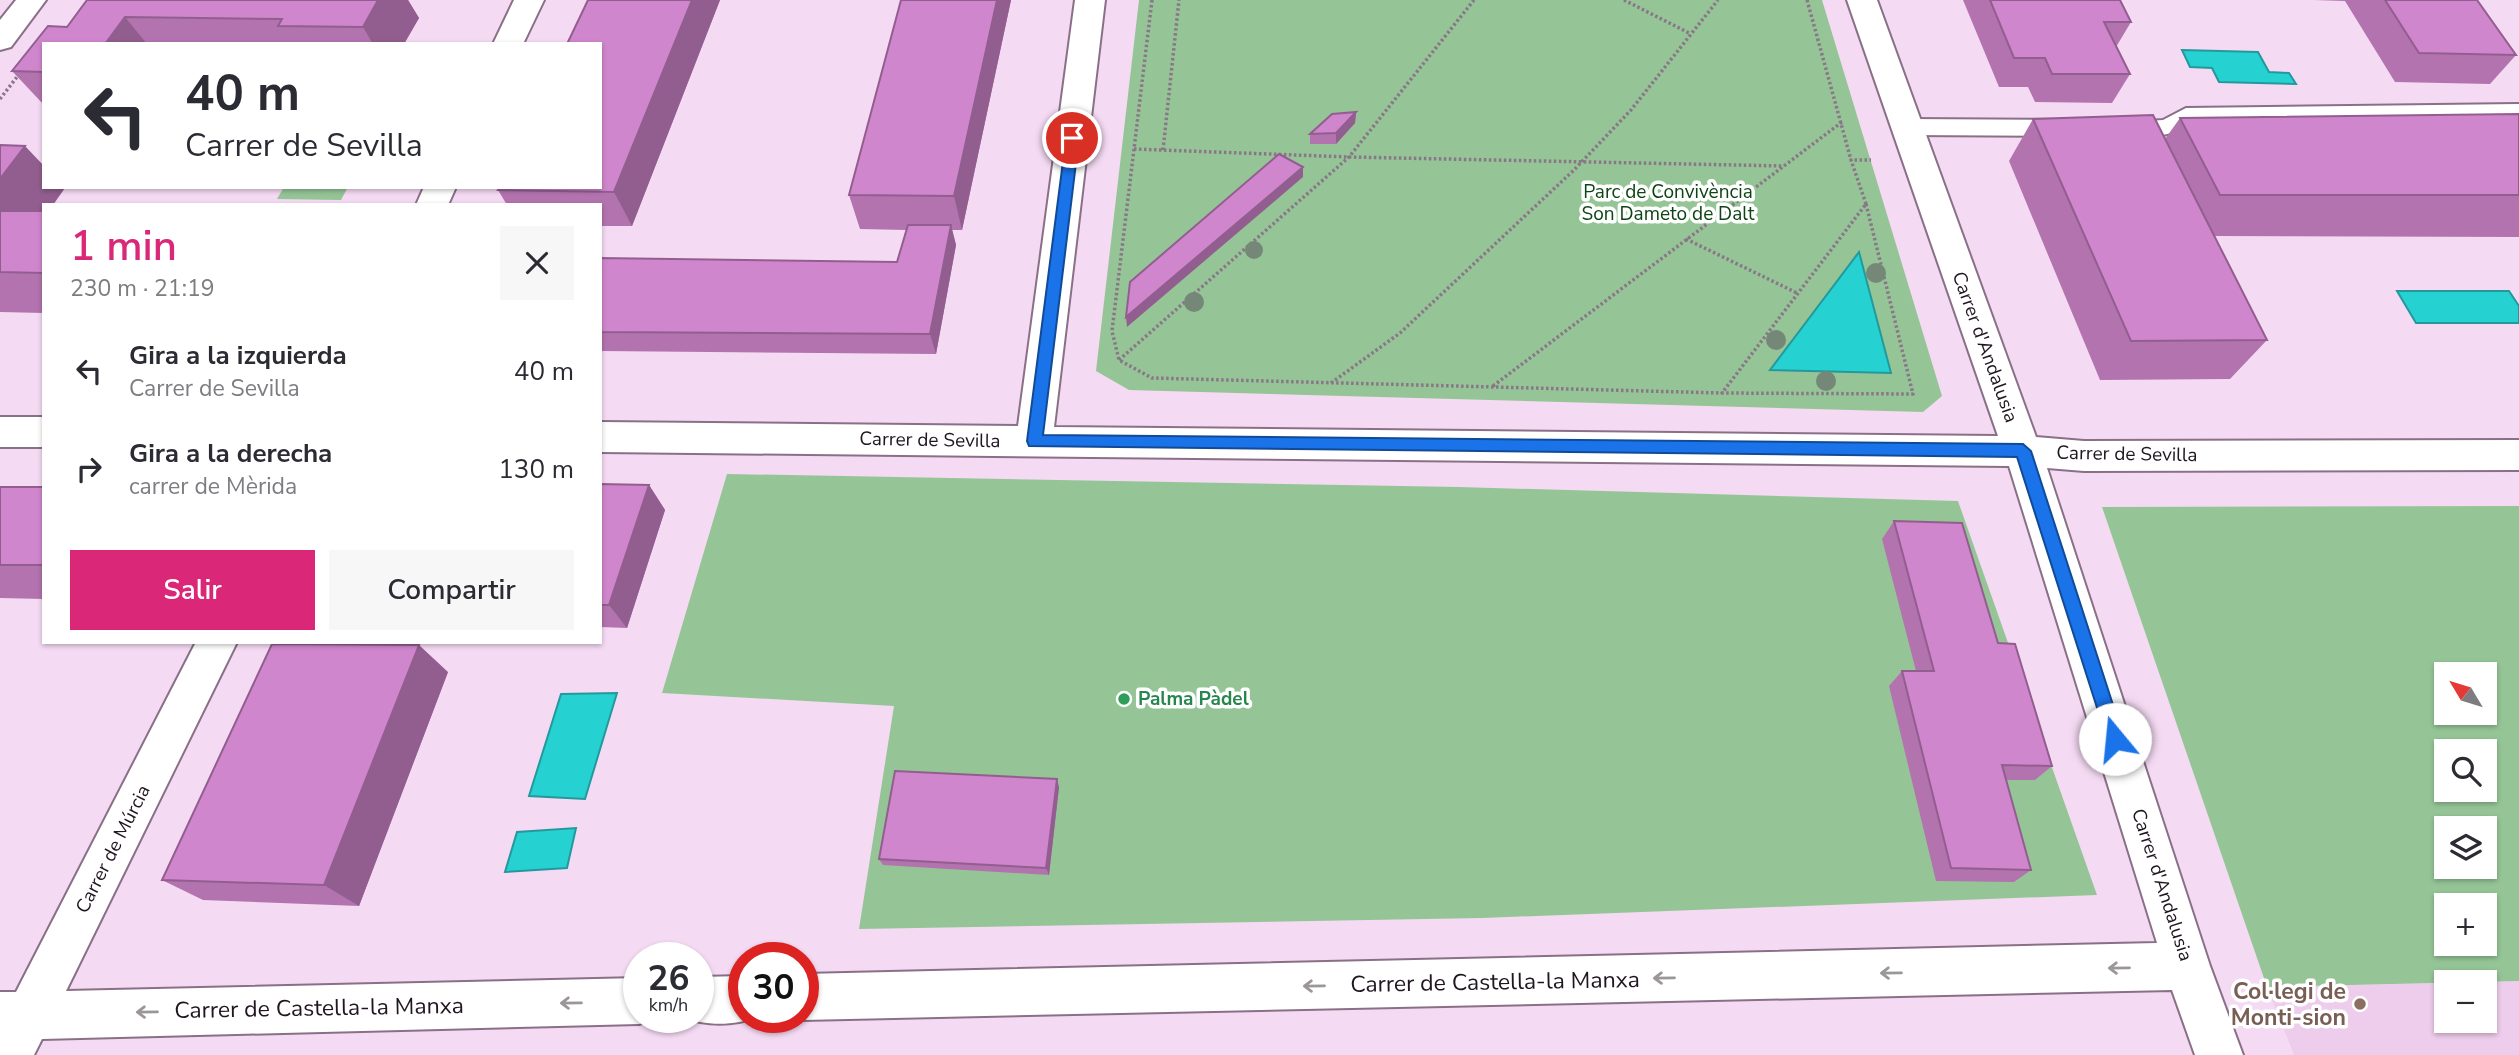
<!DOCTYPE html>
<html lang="es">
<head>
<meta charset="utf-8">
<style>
	:root { --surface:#fff; --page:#f7f7f7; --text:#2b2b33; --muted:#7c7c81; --accent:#db2777 }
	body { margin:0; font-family:"Nunito Sans",sans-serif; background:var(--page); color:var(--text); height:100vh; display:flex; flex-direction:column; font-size:26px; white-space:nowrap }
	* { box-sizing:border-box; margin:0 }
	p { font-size:23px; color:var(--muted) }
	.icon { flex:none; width:38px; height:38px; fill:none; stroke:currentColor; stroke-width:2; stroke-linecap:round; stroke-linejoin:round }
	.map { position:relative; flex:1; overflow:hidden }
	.panel { position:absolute; left:42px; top:203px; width:560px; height:441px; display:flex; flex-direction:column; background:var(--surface); border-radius:0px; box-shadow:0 2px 5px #0004 }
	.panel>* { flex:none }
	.guide { position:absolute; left:42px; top:42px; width:560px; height:147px; border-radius:0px; box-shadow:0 2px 5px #0004; background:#fff; color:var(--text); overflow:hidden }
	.needle { width:46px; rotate:308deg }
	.fabs { position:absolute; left:2434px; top:662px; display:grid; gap:14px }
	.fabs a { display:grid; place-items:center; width:63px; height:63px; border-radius:0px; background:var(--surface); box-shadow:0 2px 5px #0004; font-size:35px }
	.speed { position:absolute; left:623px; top:942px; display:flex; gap:14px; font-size:35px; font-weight:700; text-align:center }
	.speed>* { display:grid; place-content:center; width:91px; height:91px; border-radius:50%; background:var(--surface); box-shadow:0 2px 5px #0004; line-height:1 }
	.speed small { font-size:18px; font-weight:400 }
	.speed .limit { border:10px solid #d22; background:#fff; color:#111 }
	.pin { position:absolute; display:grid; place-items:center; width:60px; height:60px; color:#fff; margin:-30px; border:4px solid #fff; border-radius:50%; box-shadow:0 2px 7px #0007 }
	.me { position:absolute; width:77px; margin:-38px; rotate:343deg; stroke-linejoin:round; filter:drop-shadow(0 0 5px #0008) }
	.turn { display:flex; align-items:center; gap:24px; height:147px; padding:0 28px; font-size:32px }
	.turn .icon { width:91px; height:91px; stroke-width:2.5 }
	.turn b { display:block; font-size:49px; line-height:60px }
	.round { display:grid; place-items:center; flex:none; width:74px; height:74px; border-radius:0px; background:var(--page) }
	.summary { display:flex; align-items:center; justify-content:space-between; height:119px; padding:0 28px }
	h1 { font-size:42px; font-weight:600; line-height:52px; color:var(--accent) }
	.button { display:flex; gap:14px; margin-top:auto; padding:14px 28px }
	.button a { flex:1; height:80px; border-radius:0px; background:var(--accent); color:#fff; font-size:28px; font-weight:600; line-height:80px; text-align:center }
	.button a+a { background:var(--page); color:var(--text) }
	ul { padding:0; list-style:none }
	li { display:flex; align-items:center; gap:21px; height:98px; padding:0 28px }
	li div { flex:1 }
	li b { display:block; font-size:26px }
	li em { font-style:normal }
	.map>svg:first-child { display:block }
</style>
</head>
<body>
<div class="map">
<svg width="2519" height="1055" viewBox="0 0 2519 1055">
	<rect width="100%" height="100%" fill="#f5daf3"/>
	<path fill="#eecceb" d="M2519,981v74h-225l-27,-68 179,-4v37h39v-38z"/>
	<path fill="#95c596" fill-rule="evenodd" d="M1139,0h683l120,396 -19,16 -794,-22 -33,-19z
		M284,187h64l-7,13 -64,-1z
		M727,474l732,13 499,14 139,394 -615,23 -623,11 35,-223 -232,-13z
		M2519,506v475l-252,6 -165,-480zM2446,674h39v38h-39zM2446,751h39v38h-39zM2446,828h39v38h-39zM2446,905h39v38h-39z"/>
	<path fill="#26d1d2" stroke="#24999c" stroke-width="2" d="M2182,50l76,2 11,20 20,1 7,11 -77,-2 -7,-14 -22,-1z
		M1859,252l32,121 -121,-3z
		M2397,291h112l10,15v17h-103z
		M617,693l-32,106 -56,-3 32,-102z
		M576,828l-9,40 -62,4 12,-40z"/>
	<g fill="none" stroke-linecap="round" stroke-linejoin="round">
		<defs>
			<path id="lane" d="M2519,104v16l-328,4c-23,14 -53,17 -79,9l-3,-5 3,-5 51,-3 23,-12z
				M1907,119l159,1 8,3 3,5 -3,5 -8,3 -159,-1 -8,-3 -3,-5 3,-5z"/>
			<path id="street" d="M514,0h30l-21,44h-30z
				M1075,0h30l-51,427 944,9 -151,-436h30l159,437 48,4 435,-1v30l-435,1 -37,-3 163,498 33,89h-48l-23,-65 -1369,30 -9,-3h9v-43l1354,-31 -148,-477 -1409,-14v-30l418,4z
				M424,187h32l-8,18h-32z
				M0,417h44v30h-44z
				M196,642h41l-171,349 573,-13v39l17,1 -17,6 -597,15 -8,16h-34v-63h16z
				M744,976v41h14c-24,9 -53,9 -76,0h16v-40z"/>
			<path id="secondary" d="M16,0h30l-35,47 -11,3v-30z"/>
		</defs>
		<use href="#lane" stroke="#897087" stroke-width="4"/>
		<use href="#street" stroke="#897087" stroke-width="4"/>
		<use href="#secondary" stroke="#897087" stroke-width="4"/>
		<path stroke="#897788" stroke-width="3.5" stroke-dasharray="2.5 2.5" stroke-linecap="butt" d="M1152,0l-40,331 7,29 33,18 570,15
			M1624,0l65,33
			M1807,0l44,160
			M0,99l20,-26
			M1134,149l215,8 435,9
			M1163,150l16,-150
			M1866,204l47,190 -191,-1z
			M1866,204l-15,-44h20
			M1686,239l111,54
			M1119,360l230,-203 125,-157
			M1331,383l69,-50 174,-163 57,-60 87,-110
			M1493,386l349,-264"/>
		<use href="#lane" fill="#fff" fill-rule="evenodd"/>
		<use href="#street" fill="#fff" fill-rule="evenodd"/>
		<use href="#secondary" fill="#fff" fill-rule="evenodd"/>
	</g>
	<g fill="#758878">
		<circle cx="1254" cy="250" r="9"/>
		<circle cx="1876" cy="273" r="10"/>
		<circle cx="1194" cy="302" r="10"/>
		<circle cx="1776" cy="340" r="10"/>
		<circle cx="1826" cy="381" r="10"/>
	</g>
	<path fill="#b373af" d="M87,0h321l11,18 -15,26h-360v61l-32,-34 36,-45 19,1z
		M588,0h132l-88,226h-32v-21h-93l-9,-15z
		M901,0h110l-49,230h-10l4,15 -20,109 -336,-3v-93l297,4 9,-32 -46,-1 -11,-34z
		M1963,0h157l11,22 -15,25 14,27 -18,29 -77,-1 -7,-15h-29z
		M2314,0h163l39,55 -26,29 -95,-2 -50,-81z
		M1356,112l-1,11 -19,21h-26v-10z
		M2519,114v123l-305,-1 53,104 -37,39 -130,1 -91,-219 24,-42 132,20 15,-21z
		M0,145l44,21 21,22 -21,17v108l-44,-1z
		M600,484l49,1 16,25 -38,118 -27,-1z
		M0,487h44v112l-44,-1z
		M1894,521l104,122 54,123 -17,14h-29l25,90 -17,12 -78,-1 -47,-195 13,-15h14l-34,-132z
		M448,672l-89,234 -156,-6 -41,-20z
		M1059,787l-10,88 -166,-10 -4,-6z"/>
	<path fill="#925e8f" d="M378,0h30l11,18 -15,26h-31l-10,-17z
		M692,0h28l-88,226 -18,-34z
		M997,0h14l-49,230 -8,-34z
		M125,17l22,27h-42z
		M1356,112l-1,11 -19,21v-11z
		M25,146l19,20v21l21,1 -12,17h-9v13l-44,14v-53z
		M1303,167v10l-176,150 -1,-10z
		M951,225l5,20 -20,109 -6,-20z
		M649,485l16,25 -38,118 -18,-23z
		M419,645l29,27 -89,234 -35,-21z
		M1057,779l2,8 -10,88 -3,-7z"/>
	<path fill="#d086cc" stroke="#925e8f" stroke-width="2" d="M87,0h291l-15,27 -85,-1 4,-7 -157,-2 -20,27h-61v28l-32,-1 36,-45 19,1z
		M588,0h104l-78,192 -116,-2 2,-3h100v-143h-33z
		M901,0h96l-43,196 -105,-1z
		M1990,0h130l11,22h-27l26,52h-78l-7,-16h-31z
		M2385,0h92l39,55 -97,-2z
		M1356,112l-20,21 -26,1 22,-20z
		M2519,114v81h-299l-40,-77z
		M2153,115l114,225 -136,1 -98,-222z
		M0,145l25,1 -25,33z
		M1279,154l24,13 -177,150 4,-35z
		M0,211h44v62l-44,-1z
		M908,225h43l-21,109 -330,-2v-74l297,4z
		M600,484l49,1 -40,120h-9z
		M0,487h44v78h-44z
		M1894,521l68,2 36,120 17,1 37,122 -50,-1 29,105 -80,-2 -49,-197h32z
		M272,644l147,1 -95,240 -162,-5z
		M895,771l162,8 -11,89 -167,-9z"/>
	<defs><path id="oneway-shaft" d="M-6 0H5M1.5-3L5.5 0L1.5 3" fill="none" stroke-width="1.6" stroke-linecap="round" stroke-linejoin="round" transform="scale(1.75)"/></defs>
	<g stroke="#9a969a">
		<use href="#oneway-shaft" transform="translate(2119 968) rotate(179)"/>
		<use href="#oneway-shaft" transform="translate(1891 973) rotate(179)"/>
		<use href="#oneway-shaft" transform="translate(1664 978) rotate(179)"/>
		<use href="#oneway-shaft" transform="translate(1314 986) rotate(179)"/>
		<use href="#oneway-shaft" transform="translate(571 1003) rotate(179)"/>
		<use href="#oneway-shaft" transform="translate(147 1012) rotate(179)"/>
	</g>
	<path fill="#1a73e8" stroke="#114b97" stroke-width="2" d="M1072,133l7,5 -36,297 980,9 8,7 93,288 -2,6 -7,2 -6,-2 -2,-6 -90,-282 -988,-11 -2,-5 39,-303z"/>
	<circle fill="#2e9e5b" stroke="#fff" stroke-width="2.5" cx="1124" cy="699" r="7"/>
	<circle fill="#8d6e63" stroke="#fff" stroke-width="2.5" cx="2360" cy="1004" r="7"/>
	<g text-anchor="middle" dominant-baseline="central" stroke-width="7" stroke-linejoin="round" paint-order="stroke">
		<g font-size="19" fill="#0d4414" stroke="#fff">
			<text x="1668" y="192">Parc de Convivència<tspan x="1668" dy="22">Son Dameto de Dalt</tspan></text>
		</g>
		<g font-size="19" fill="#1f161f" stroke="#fff">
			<text transform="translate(1985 347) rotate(70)">Carrer d'Andalusia</text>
			<text transform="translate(930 440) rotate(1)">Carrer de Sevilla</text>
			<text transform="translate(2127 454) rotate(1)">Carrer de Sevilla</text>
			<text transform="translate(113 849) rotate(-63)">Carrer de Múrcia</text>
			<text transform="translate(2162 885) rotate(72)">Carrer d'Andalusia</text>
		</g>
		<g font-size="19" font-weight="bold" fill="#27864d" stroke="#fff" text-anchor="start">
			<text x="1138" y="699">Palma Pàdel</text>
		</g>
		<g font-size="23" fill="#1f161f" stroke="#fff">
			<text transform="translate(1495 982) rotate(-1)">Carrer de Castella-la Manxa</text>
			<text transform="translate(319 1008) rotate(-1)">Carrer de Castella-la Manxa</text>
		</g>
		<g font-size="23" font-weight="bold" fill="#785e54" stroke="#fff" text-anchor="end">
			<text x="2346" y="991">Col·legi de<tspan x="2346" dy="26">Monti-sion</tspan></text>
		</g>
	</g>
</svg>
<div class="fabs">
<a><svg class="needle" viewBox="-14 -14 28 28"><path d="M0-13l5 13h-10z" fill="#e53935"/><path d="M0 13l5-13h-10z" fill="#7c7c81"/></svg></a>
<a><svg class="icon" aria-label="search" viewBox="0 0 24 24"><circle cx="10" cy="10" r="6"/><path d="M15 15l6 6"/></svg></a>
<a><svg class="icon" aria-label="layers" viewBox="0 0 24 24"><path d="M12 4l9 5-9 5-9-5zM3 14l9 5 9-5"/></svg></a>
<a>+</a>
<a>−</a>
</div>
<div class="speed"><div>26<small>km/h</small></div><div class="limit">30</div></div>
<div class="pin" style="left:1072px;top:138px;background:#d93025"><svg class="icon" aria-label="arrive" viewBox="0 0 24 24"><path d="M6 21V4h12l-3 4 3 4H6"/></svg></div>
<svg class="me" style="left:2115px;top:739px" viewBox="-20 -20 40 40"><circle r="19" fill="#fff"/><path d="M0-13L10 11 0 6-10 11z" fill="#1a73e8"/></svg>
<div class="guide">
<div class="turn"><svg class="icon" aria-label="left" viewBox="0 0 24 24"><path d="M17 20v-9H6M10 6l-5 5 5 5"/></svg><div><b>40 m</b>Carrer de Sevilla</div></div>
</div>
<section class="panel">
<div class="summary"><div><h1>1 min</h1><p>230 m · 21:19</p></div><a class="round"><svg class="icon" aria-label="close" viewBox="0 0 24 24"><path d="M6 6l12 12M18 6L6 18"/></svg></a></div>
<ul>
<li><svg class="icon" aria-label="left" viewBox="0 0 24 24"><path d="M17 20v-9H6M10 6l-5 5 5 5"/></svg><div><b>Gira a la izquierda</b><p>Carrer de Sevilla</p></div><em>40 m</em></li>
<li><svg class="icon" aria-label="right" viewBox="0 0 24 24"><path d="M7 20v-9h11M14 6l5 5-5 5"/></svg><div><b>Gira a la derecha</b><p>carrer de Mèrida</p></div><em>130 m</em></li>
</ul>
<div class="button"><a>Salir</a><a>Compartir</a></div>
</section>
</div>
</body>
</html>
